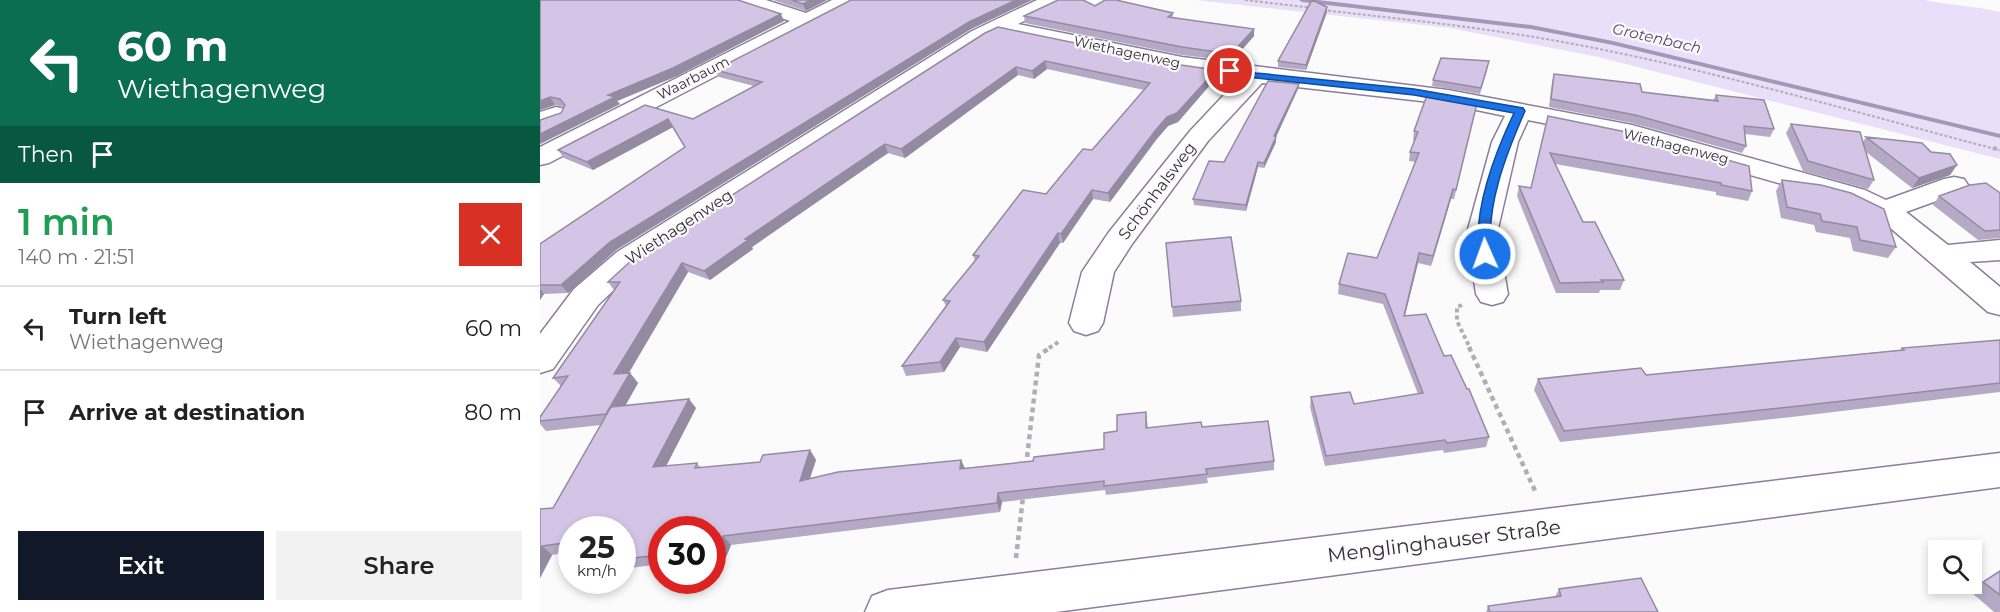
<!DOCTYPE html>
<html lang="en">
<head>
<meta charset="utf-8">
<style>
	:root { --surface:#fff; --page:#f2f2f2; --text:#222; --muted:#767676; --line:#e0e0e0; --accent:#111827 }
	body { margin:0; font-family:Montserrat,sans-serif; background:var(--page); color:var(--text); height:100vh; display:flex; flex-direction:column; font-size:22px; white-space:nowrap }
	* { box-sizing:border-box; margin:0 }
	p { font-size:20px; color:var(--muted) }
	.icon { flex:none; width:33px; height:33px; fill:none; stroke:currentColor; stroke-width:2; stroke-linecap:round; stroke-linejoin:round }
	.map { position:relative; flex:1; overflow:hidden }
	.side { display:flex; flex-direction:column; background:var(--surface); width:540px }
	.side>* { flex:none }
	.banner { background:#0b6e4f; color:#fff; overflow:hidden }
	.fabs { position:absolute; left:1388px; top:540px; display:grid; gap:12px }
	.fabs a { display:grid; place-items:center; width:54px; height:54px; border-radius:0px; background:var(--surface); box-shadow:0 3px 9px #0003; font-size:30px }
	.speed { position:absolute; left:18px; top:516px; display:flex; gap:12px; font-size:30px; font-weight:700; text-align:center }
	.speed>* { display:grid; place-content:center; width:78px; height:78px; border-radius:50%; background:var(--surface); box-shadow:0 3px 9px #0003; line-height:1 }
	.speed small { font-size:15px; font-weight:400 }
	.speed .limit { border:9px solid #d22; background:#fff; color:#111 }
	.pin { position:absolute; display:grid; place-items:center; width:51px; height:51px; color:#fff; margin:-26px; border:3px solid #fff; border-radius:50%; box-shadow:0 2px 6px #0007 }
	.me { position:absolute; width:66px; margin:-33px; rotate:358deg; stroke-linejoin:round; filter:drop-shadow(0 0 4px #0008) }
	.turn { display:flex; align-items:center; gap:21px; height:126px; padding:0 18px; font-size:27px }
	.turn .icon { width:78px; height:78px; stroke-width:2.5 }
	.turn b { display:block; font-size:42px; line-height:51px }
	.then { display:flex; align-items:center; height:57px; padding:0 18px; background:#0003; gap:12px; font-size:22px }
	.round { display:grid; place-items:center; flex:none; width:63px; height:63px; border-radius:0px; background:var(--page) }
	.headline { display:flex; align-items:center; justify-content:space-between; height:102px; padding:0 18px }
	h1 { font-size:36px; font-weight:600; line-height:45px; color:#1e9e55 }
	.primary-button { display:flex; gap:12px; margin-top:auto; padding:12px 18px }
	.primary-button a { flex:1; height:69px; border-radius:0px; background:var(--accent); color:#fff; font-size:24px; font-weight:600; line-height:69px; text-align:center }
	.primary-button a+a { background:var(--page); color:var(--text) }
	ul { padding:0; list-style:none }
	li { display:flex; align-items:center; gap:18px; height:84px; padding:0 18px; border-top:2px solid var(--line) }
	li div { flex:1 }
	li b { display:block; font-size:22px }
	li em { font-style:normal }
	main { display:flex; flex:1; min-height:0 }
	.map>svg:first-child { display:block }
</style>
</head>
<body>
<main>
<section class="side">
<div class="banner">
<div class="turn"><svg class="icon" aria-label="left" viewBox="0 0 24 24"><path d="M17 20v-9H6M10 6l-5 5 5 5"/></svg><div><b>60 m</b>Wiethagenweg</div></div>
<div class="then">Then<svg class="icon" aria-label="arrive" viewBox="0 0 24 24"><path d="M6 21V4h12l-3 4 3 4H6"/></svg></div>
</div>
<div class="headline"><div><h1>1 min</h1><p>140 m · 21:51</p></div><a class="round" style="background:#d93025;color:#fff"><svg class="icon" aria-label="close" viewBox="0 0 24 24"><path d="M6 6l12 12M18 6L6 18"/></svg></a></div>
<ul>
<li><svg class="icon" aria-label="left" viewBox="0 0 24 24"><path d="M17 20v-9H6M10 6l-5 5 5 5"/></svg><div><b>Turn left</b><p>Wiethagenweg</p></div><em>60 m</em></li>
<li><svg class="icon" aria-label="arrive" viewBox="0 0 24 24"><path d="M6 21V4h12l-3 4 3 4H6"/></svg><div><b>Arrive at destination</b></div><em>80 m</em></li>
</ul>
<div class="primary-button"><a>Exit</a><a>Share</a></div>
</section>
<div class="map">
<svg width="1460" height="612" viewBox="0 0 1460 612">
	<rect width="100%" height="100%" fill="#fbfbfb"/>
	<path fill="#eadff9" d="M655,0h729c25,5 51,6 76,12v147l-402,-102 -148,-29z"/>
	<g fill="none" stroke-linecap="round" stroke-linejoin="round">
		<path fill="#a697b9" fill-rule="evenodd" d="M759,0h19l213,25 82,16 387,93v4l-387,-93 -82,-16 -229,-27z"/>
		<defs>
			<path id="minor" d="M197,0h29l40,13 26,-13h25l-3,4 -305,159 -9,2v-18l250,-126 -50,-17z
				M497,0h26l-3,4 -42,20 164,33 266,33 184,35 233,65 21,10 58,-21 10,-2 10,2 4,6 -4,6 -58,21 42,33 52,-5v20l-30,2 30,25v28l-12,-3 -108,-93 -35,-17 -217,-62 -100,-20 -10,22 -21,91 11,61 -5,8 -11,3 -11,-3 -5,-8 -9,-61 25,-91 13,-26 -57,-12 -186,-21 -54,58 -76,103 -18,28 -11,51 -5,8 -12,4 -12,-4 -5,-8 13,-51 27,-40 81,-101 49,-52 -57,-8 -182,-38 -14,6 -347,227 -41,39 -45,64 -13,4v-39l34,-45 43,-37 355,-221z
				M16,107l9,2 3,5 -3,5 -25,9v-16z
				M1460,453v34l-944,125h-191l7,-16 16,-6z"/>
		</defs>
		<use href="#minor" stroke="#8b7d9c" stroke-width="3"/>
		<path stroke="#b1aeb3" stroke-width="2" stroke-dasharray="3 2" stroke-linecap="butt" d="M705,0l68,8
			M783,10c87,10 175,19 261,36 140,27 277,68 415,104"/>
		<path stroke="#b1aeb3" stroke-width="4" stroke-dasharray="4 3" stroke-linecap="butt" d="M1453,148l7,2
			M922,305l-5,2v14l13,27
			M509,348l11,-7"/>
		<path stroke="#b1aeb3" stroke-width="4.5" stroke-dasharray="5 4" stroke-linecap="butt" d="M929,347l67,146
			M486,466l13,-111 12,-8
			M476,558l7,-61"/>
		<use href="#minor" fill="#fff" fill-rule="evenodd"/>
	</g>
	<path fill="#b6a9c6" d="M0,0l244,21 -107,55 -60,25 3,3 -80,40v-24l21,-7 3,-6 -9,-2 -15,5z
		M233,0h54l-21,11z
		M311,0h181l-61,29 -355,221 -48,43 -24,1 -4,6v-56l145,-97 -12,-20 -80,43 -29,-12 -6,-8 135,-31 61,-33 -35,-9 -4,-7z
		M555,6l78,7v4l81,19 -22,25 -50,-6 -157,-32 -1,-7z
		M787,12l-21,58 -28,-3v-6z
		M445,33l231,45 -38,44 -10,4 -12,14 -46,62 -17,-3 -30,44h-3l-73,109 -27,-5 -16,25 -38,4 -4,-10 44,-60 -3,-6 32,-39 -2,-6 73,-61 46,-44 52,-60 -97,-21 -13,10 -16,-4 -113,83 -17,-5 -136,94 1,2 -43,31 -22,-8 -59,101h1l8,10 -13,23 71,2 -30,58 31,-3 4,5 59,-6 50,-12 6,10 -6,18 151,-18 4,8 68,-7 71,-12 13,-18 29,-19 2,16 54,-1 72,34v9l-67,8 1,5 -102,12 -1,-5 -103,12 -2,10 -269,33 -5,12 -14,2v-29h-50v34l-40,5v-39h-50v22l-20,3 -12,23v-69l13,-1 48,-83 -55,6 -6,-7v-7l21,-31 -8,-8 61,-88 -6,-8z
		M948,67l-8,27 -48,-8 1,-6z
		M1014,74l88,18 71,8 3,-5 58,34 -4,8 -25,-3 1,12 -4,7 -110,-30 -83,-16 3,-25z
		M759,84l-1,5 -22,48v5l-12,26 -6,-1 -12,44 -52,-6 -1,-6 31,-37z
		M937,103l-23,96h-3l-20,67 -13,-3 -13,53 39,40 45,81 -3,10 -42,6 -1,-3 -118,16 -15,-59 1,-10 43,7 64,-10 -35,-90 -45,-10 1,-10 38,-26 38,-96 -6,-1 1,-9 4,-11 -1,-1 1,-9z
		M1008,116l204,75 -4,10 -32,-6v-3l-161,-28 28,58 41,58 -4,10h-20l-1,3h-43l-39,-97 2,-10 12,2z
		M1251,124l72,18 3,-5 65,15 26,13 -7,10 -38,13 -46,-36 8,28 -6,9 -65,-18 -17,-38z
		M1242,180l114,67 -8,11 -35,-7 -3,-13 -34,-6 -2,-7 -33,-7 -5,-27z
		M1460,193v45l-22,2 -45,-35 6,-9z
		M626,243l75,58v10l-68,6z
		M1460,340v52l-208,25 -232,25 -26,-52 4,-11 108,-4 254,-25 2,-2z
		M1460,571v41h-6l-23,-20 12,-10z
		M1019,589l99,23h-172l2,-6 67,-9z"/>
	<path fill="#948aa1" d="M271,0h16l-21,11 -3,-7z
		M476,0h16l-61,29 -355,221 -48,43 -7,-8 49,-43 359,-220z
		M787,7v5l-21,58v-5z
		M241,14l3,7 -107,55 -60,25 3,3 -80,40v-10l68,-39z
		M714,29v7l-22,25 -1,-7z
		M505,61l2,8 -13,10 -2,-8z
		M476,67l2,8 -113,83 -4,-9z
		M676,70v8l-38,44 -10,4 -12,14 -46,62 -2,-9 47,-62 12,-14z
		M759,84l-1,5 -22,48v5l-12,26v-5l10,-27z
		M10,97l5,8 -15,5v-9z
		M128,119l5,8 -80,43 -6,-8z
		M345,144l3,9 -136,94 1,2 -43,31 -6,-9 41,-32z
		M718,162v5l-12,44v-6z
		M1417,165l-7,10 -38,13 7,-10z
		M913,189l-2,10 -20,67 2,-10z
		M552,190l1,9 -30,44 -2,-9z
		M518,233l2,10 -73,109 -3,-10z
		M879,253l-1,10 -16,63 2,-10z
		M142,263l6,9 -66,112 -8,-10z
		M0,288l4,6 -4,6z
		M416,338l4,9 -16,25 -4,-10z
		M90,373l8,10 -23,41 -9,-10z
		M149,399l7,9 -35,68 -8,-9z
		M270,450l6,10 -10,30 -6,-9z
		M421,460l4,9h-5z
		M458,493l4,9 -2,10 -3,-9z
		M183,536l8,9 -5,12 -8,-9z
		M2,546l10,9 -12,23v-28z"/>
	<path fill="#d4c5e6" stroke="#948aa1" stroke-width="1.5" d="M0,0h198l43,14 -108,54 -65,27 7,2 -75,37v-14l21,-7 4,-8 -5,-6 -10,-2 -10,4z
		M252,0h19l-8,4z
		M311,0h165l-47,22 -359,220 -49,43h-21v-41l145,-97 -17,-28 -81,43 -29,-12 87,-45 48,14 69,-37 -47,-12z
		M518,0h25l12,6 10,-6h11l57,13 -5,4 86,12 -23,25 -49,-7 -158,-31z
		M772,0l15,7 -21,58 -28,-4z
		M458,27l183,38 35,5 -39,43 -10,4 -12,14 -47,62 -16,-3 -31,44 -3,-1 -74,109 -28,-4 -16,24 -38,4 48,-65 -7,-1 36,-44 -6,-1 50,-65 23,4 37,-45 9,1 58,-67 -105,-22 -13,10 -16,-4 -115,82 -16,-5 -140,95 3,1 -44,31 -22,-8 -68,111 16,-1 -24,41 -66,7v-4l28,-41 -15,2 67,-96h-12l26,-24 351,-225z
		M901,58l48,3 -8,27 -48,-8z
		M1014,74l86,10 2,8 76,9 -2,-6 48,5 10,29 -30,-3 2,20 -111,-31 -84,-16z
		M728,81l31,3 -25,52 2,1 -12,26 -6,-1 -12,43 -53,-6 16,-38 15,1z
		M887,95l50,8 -21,87 -3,-1 -20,67 -14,-3 -15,63 22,-2 18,42 7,-1 16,34h2l20,48 -42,6 -2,-3 -119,16 -15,-59 39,-5 4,12 69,-11 -38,-99 -46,-10 9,-31 29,5 42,-105 -9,-1 8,-20 -4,-1z
		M1008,116l83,17 118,33 3,25 -31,-6v-2l-171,-30 33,69h12l29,58h-23l2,2 -43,1 -41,-97 12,2z
		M1251,124l69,8 14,48 -66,-19z
		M1326,137l56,6 9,9 19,2 7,11 -38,13z
		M1242,180l39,5 30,8 33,16 12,38 -36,-7 -3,-13 -35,-6 -2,-7 -33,-7z
		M1446,183l14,10v37l-15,1 -46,-35 31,-11z
		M691,237l10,64 -69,6 -6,-64z
		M1460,340v43l-201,23 -235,25 -26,-52 103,-11 5,7 258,-25 -2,-2z
		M149,399l-36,68 44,-4 -2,5 65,-6 3,-7 47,-5 -10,31 38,-9 123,-12 -1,9 73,-8 1,-4 70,-8v-16l13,-2v-16l29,-3v16l55,-6 1,5 66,-6 6,40 -68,8 1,5 -103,12v-5l-106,12 -1,10 -274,33 -5,12 -6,1v-19h-50v25l-40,4v-29h-50v12l-30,4 -2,4v-41l13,-1 58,-101z
		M1460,571v24l-17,-13z
		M1101,578l17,34h-168l-2,-6 73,-10 -2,-7z"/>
	<path fill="#1a73e8" stroke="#114b97" stroke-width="1.5" d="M690,68l26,5 158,16 109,19 2,3c-18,41 -41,98 -33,143l-2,3 -5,1 -6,-4c-6,-45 16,-101 35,-141l-100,-18 -158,-17 -29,-5 -1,-2z"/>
	<g text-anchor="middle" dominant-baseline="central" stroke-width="4.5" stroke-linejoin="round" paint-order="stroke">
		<g font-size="14" fill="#322c39" stroke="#fbfbfb">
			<text transform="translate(587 52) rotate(12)">Wiethagenweg</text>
			<text transform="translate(153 78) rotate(-27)">Waarbaum</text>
			<text transform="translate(1136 146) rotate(14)">Wiethagenweg</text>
		</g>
		<g font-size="15" font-style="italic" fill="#5f4778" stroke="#fbfbfb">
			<text transform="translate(1117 38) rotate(13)">Grotenbach</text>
		</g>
		<g font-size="16" fill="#322c39" stroke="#fbfbfb">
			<text transform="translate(617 191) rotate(-53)">Schönhalsweg</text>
			<text transform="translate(139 227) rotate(-33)">Wiethagenweg</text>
		</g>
		<g font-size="20" fill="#322c39" stroke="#fbfbfb">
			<text transform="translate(904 541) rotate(-7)">Menglinghauser Straße</text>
		</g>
	</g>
</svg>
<div class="fabs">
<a><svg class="icon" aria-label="search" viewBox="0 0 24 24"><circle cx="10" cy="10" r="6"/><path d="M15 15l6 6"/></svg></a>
</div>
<div class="speed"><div>25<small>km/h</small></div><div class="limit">30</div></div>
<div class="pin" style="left:690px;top:71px;background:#d93025"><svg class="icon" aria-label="arrive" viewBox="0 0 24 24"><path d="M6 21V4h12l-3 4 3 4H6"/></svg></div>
<svg class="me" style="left:945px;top:254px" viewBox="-20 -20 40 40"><circle r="17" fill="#1a73e8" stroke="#fff" stroke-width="3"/><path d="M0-11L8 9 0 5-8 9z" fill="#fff"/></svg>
</div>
</main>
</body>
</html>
